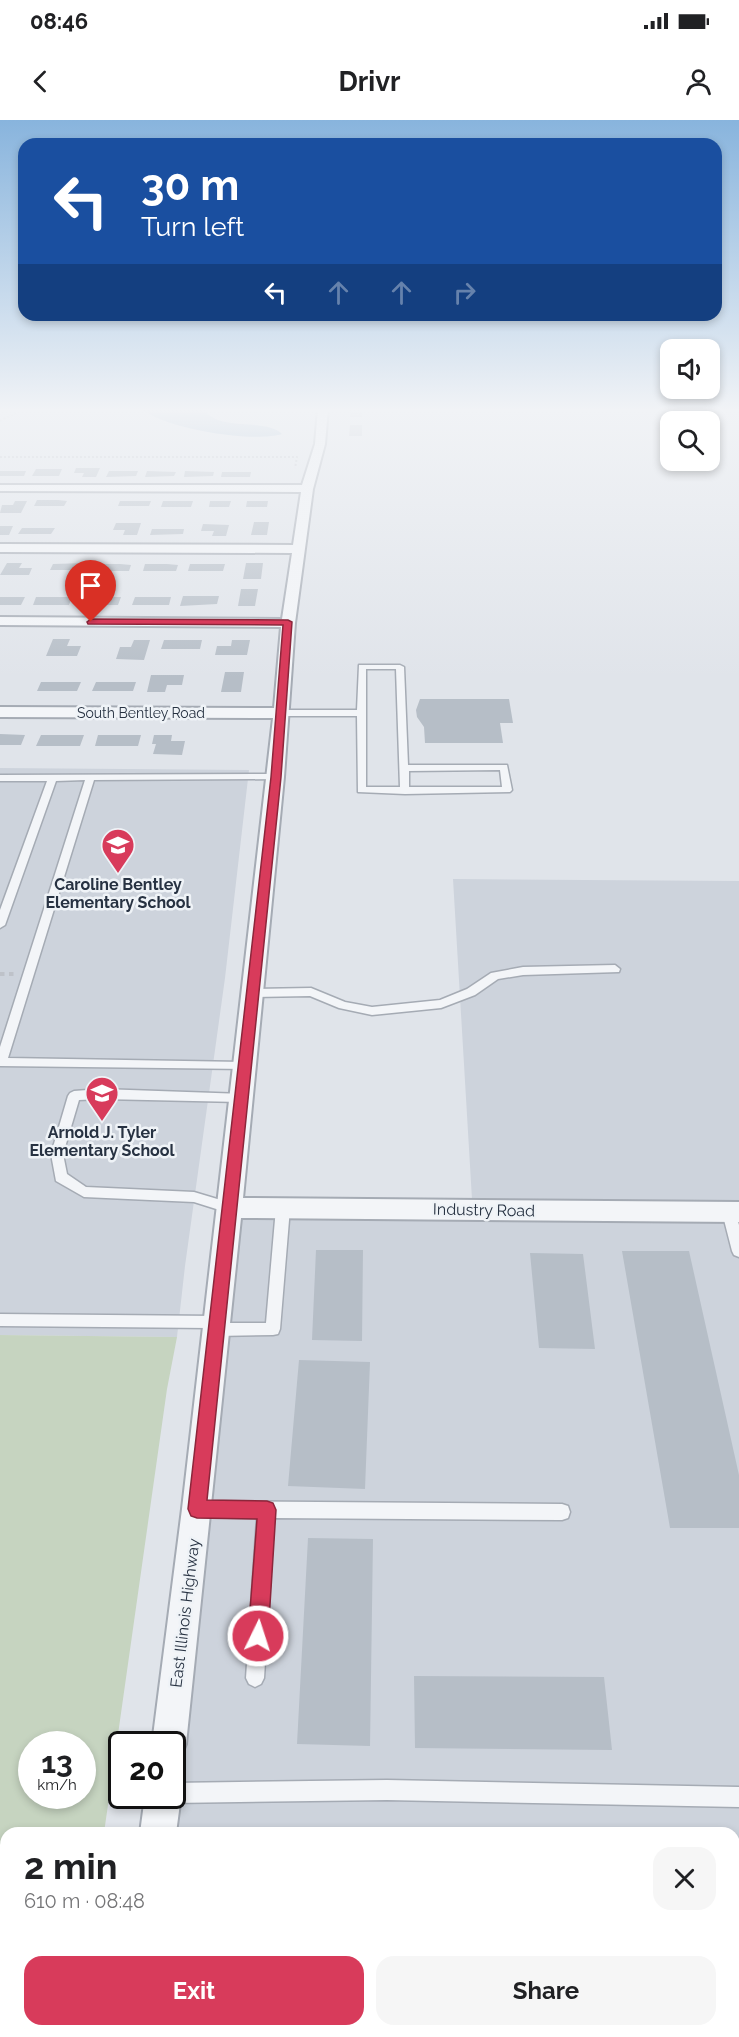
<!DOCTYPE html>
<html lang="en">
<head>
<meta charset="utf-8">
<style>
	:root { --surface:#fff; --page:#f6f6f6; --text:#202124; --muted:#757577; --accent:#d83b5b }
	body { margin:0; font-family:Raleway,sans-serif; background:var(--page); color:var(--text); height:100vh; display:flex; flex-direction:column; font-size:22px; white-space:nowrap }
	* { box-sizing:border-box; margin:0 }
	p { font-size:20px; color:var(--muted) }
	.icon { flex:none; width:33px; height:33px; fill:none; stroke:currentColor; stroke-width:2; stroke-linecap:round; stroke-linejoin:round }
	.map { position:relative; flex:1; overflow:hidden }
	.panel { position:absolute; left:0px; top:1707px; width:740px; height:210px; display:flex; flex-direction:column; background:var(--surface); border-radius:18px 18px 0 0; box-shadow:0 3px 9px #0003 }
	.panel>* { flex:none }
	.banner { position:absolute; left:18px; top:18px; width:704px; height:183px; border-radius:18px; box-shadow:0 3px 9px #0003; background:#1a4fa0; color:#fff; overflow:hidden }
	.tools { position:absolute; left:660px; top:219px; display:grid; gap:12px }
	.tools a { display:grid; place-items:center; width:60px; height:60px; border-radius:12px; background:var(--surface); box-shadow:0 3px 9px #0003; font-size:30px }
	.speed { position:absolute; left:18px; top:1611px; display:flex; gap:12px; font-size:30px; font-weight:700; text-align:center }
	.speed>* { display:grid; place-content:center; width:78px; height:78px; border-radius:50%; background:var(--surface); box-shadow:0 3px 9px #0003; line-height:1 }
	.speed small { font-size:15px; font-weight:400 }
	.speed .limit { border:3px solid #111; border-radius:9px; background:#fff; color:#111 }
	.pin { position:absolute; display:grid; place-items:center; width:51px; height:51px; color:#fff; margin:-62px -26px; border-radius:50% 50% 50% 0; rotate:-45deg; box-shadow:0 0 6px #0007 }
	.pin .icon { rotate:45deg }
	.me { position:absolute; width:66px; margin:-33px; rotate:4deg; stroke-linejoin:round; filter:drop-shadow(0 0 4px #0008) }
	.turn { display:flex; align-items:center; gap:21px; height:126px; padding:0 24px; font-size:27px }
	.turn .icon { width:78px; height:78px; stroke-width:2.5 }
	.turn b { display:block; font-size:42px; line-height:51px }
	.lanes { display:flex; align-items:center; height:57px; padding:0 24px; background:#0003; justify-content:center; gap:30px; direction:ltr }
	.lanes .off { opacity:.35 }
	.round { display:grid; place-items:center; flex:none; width:63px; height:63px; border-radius:18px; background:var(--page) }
	.overview { display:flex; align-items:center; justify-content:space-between; height:102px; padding:0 24px }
	h1 { font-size:36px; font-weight:700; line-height:45px }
	.button { display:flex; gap:12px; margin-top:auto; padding:12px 24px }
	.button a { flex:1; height:69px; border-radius:18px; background:var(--accent); color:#fff; font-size:24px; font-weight:700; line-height:69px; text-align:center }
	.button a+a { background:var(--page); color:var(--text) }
	.status { display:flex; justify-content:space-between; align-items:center; height:42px; padding:0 30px; background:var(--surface); direction:ltr }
	.status svg { height:16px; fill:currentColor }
	header { display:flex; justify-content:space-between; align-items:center; height:78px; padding:0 24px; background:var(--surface); font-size:27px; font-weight:700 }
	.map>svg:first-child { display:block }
</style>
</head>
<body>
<div class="status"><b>08:46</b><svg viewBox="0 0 49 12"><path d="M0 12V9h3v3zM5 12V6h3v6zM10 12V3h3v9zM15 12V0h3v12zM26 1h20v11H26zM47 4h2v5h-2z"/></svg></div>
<header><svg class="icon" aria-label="back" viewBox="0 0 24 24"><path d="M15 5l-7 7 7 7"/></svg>Drivr<svg class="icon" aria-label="person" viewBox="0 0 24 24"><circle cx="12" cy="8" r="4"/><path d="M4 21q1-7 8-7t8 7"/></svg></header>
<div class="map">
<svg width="739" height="1917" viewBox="0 0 739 1917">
	<rect width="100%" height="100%" fill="#e0e4ea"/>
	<path fill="#cdd3dc" d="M0,648l249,2 -24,208 -40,288 -8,71 -177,-2z
		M453,759l286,2v1029h-5v-77h-566l70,-619 235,2z"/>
	<path fill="#c6d4c0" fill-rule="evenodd" d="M0,1215l177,2 -10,52 -63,444h-98v60l-6,-1zM32,1624h50v52h-50z"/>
	<path fill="#98b4cd" d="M142,289h61c17,24 62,8 79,25 -30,9 -116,-5 -140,-25z"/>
	<path fill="#b6bec7" d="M350,289h12v8h-12z
		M350,305h12v11h-13z
		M76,348h24l-4,9h-14l2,-4h-10z
		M36,349h26l-3,7h-27z
		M0,351h26l-2,5h-24z
		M109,351h29l-2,5 -30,1z
		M147,351l29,1 -2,4 -29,1z
		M185,351l29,1 -1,4 -29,1z
		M222,352h29l-1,5h-29z
		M37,380h21l9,1 -3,5h-30z
		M15,381h12l-6,12h-21l2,-8h11z
		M120,381h31l-2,5h-31z
		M163,381h30l-2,6h-30z
		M210,381h21l-2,6h-20z
		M247,381h21l-1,6h-21z
		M254,402h15l-2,13h-16z
		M116,403h25l-4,12h-14l2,-5h-12z
		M203,404l26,1 -3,11h-14l2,-5h-13z
		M0,406h13l-4,9h-9z
		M22,408h33l-4,6h-33z
		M152,409h32l-1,5 -33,1z
		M7,443h15l-3,5h13l-3,7h-29z
		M86,443l-3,7h-33l3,-6z
		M246,443h17l-2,16h-18z
		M98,444h22l11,1 -2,6h-34z
		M145,444h22l11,1 -2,6h-33z
		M190,444h35l-2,7h-35z
		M241,469h17l-3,17h-17z
		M183,476h36l-2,8 -37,2z
		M0,477h25l-4,8h-21z
		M36,477h36l-3,8h-36z
		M85,477h36l-3,8h-36z
		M135,477h36l-2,8h-37z
		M53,519h17l-3,7h14l-4,10h-31z
		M134,520h16l-6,20 -28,-1 4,-12h11z
		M164,520h38l-2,9h-39z
		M232,520h18l-3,15h-32l2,-9h14z
		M225,552h19l-3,20h-20z
		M151,555h33l-2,10h-15l-2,7h-18z
		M41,562h40l-4,9h-40z
		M96,562h40l-3,9h-41z
		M420,579h89l4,24h-13l3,20h-78l-1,-16 -7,-10 -1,-7z
		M0,614l25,1 -4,10h-21z
		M41,615h43l-4,11h-44z
		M98,615h43l-3,11h-43z
		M154,615h18l-1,6h14l-3,14 -29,-1 3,-10h-4z
		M316,1130h47l-1,91 -50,-1z
		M622,1131h67l50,224v53h-69z
		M530,1133l53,1 12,95 -56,-1z
		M299,1240l71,2 -5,127 -77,-3z
		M308,1418l65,1 -3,207 -73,-2z
		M414,1556l190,1 8,73 -197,-2z
		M734,1869l5,27v21h-77l-1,-6h73z
		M260,1911h81v6h-81z
		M364,1911h41v6h-41z
		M447,1911h41v6h-41z
		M514,1911h81l1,6h-81z"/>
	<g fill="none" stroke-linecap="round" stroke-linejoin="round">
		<defs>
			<path id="lane" d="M359,545h41l4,2 4,98h99l5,25 -2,2 -105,2 -47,-2 -1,-76h-75l-4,-3 4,-3h75zM366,549h30l4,118h-34zM500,650l2,17h-93v-16z
				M276,654l5,3 -2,2 -185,1 -86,278 235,4 4,1 2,3 -2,3 -247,-3v-19l85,-267 -29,1 -51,144 -5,3v-18l47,-129h-47v-6z
				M615,845l5,4 -1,3 -96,3 -25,4 -23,16 -34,13 -69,7 -33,-7 -29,-12 -59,1 -6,-4 6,-4 60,-1 34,14 27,5 68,-7 27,-11 24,-16 32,-6z
				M101,969l143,5 2,3 -2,3 -4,2 -139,-3 -22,1 -16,54 4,20 19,13 108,5 40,12 2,4 -2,4 -5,1 -35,-11 -110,-5 -28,-16 -5,-27 17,-58 2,-3 4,-2z
				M283,1083l5,1 2,4 -10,121 -2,5 -5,1 -58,1 -5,-1 -1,-7 -209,-2v-12l216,2 5,1 2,6h43l10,-115 2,-4z
				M729,1087l5,1 5,17v32l-5,-2 -2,-4 -10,-39 2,-4z
				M197,1381l365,3 6,2 2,6 -2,6 -6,2 -288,-2 -10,160 -3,6 -6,3 -6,-3 -3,-6 11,-160 -60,-1 -6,-2 -2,-6 2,-6z
				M387,1660l352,7v20l-352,-7 -215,3 -7,-3 -1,-4h8v-13z
				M414,1911h22l1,6h-22z"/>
			<path id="street" d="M318,289h10l-3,35 -12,45 -18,134 -11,154 -41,421 496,4v20l-498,-4 -55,526 -5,12 -9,4v-16h-20l30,-235 91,-791 -273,-1v-10l274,1 7,-81 -281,-2v-8l282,2 10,-66 -292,-1v-8l293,1 8,-53 -301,-1v-6h302l13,-41z
				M172,1662l4,1 5,13 -5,37h-36l5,-37h27z
				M112,1911h40l-1,6h-40z"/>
		</defs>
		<use href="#lane" stroke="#a5abb4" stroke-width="3"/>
		<use href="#street" stroke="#a5abb4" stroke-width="4"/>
		<path stroke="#bec2c9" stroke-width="2" stroke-dasharray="2 2" stroke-linecap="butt" d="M0,301l23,-12
			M0,337h297l-2,11"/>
		<path stroke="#bec2c9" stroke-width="4" stroke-dasharray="4.5 4.5" stroke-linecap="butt" d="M0,854h14"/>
		<use href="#lane" fill="#f3f5f8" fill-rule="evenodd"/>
		<use href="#street" fill="#f3f5f8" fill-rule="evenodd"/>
	</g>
	<linearGradient id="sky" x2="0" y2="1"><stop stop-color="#88b4dd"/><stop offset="0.52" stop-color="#f1f3f6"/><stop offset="1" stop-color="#f1f3f6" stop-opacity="0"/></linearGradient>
	<rect width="739" height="558" fill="url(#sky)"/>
	<path fill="#d83b5b" stroke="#8c263b" stroke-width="1.5" d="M91,499l197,1 4,2 -11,155 -74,723 60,1 6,2 3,7 -8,126 -3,7 -7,3 -7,-3 -3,-7 9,-117 -60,-1 -6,-2 -3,-7 83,-732 12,-152 -195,-1 -1,-2z"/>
	<defs>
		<symbol id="school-pin" viewBox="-11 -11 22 30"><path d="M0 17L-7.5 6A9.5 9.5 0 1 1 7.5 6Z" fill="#d83b5b" stroke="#eff3f7"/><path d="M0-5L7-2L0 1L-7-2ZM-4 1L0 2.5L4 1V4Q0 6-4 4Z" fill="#fff"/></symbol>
	</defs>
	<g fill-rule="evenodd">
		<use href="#school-pin" x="99" y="706" width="38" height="52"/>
		<use href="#school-pin" x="83" y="954" width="38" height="52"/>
	</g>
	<g text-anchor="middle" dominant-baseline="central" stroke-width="5" stroke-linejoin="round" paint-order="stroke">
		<g font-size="14" fill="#273242" stroke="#eff3f7">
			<text x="141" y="593">South Bentley Road</text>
		</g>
		<g font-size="16" font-weight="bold" fill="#273242" stroke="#eff3f7">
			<text x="118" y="764">Caroline Bentley<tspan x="118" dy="18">Elementary School</tspan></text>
			<text x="102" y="1012">Arnold J. Tyler<tspan x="102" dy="18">Elementary School</tspan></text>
		</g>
		<g font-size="16" fill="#273242" stroke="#eff3f7">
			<text transform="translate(484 1090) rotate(1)">Industry Road</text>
			<text transform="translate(185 1493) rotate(-83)">East Illinois Highway</text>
		</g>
	</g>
</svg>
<div class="tools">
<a><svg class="icon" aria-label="sound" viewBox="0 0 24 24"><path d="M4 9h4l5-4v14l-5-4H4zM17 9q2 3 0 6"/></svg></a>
<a><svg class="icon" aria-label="search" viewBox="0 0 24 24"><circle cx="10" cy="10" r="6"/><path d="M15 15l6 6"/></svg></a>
</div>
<div class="speed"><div>13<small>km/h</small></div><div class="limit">20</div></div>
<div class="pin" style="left:91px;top:502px;background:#d93025"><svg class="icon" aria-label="arrive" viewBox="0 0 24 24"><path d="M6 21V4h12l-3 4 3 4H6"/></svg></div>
<svg class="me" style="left:258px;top:1516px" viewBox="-20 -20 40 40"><circle r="17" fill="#d83b5b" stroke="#fff" stroke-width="3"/><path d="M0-11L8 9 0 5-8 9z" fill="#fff"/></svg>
<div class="banner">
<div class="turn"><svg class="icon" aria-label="left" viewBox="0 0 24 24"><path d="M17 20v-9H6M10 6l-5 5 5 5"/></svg><div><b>30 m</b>Turn left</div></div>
<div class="lanes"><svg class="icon" aria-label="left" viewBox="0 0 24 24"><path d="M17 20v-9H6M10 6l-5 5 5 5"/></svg><svg class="icon off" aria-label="ahead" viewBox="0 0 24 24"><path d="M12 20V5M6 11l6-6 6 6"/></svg><svg class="icon off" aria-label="ahead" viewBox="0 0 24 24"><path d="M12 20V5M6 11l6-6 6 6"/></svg><svg class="icon off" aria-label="right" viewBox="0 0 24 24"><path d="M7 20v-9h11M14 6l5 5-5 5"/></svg></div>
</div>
<section class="panel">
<div class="overview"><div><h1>2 min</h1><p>610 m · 08:48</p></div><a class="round"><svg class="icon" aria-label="close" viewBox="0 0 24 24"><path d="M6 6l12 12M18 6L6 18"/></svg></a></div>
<div class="button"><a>Exit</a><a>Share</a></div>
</section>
</div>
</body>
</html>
